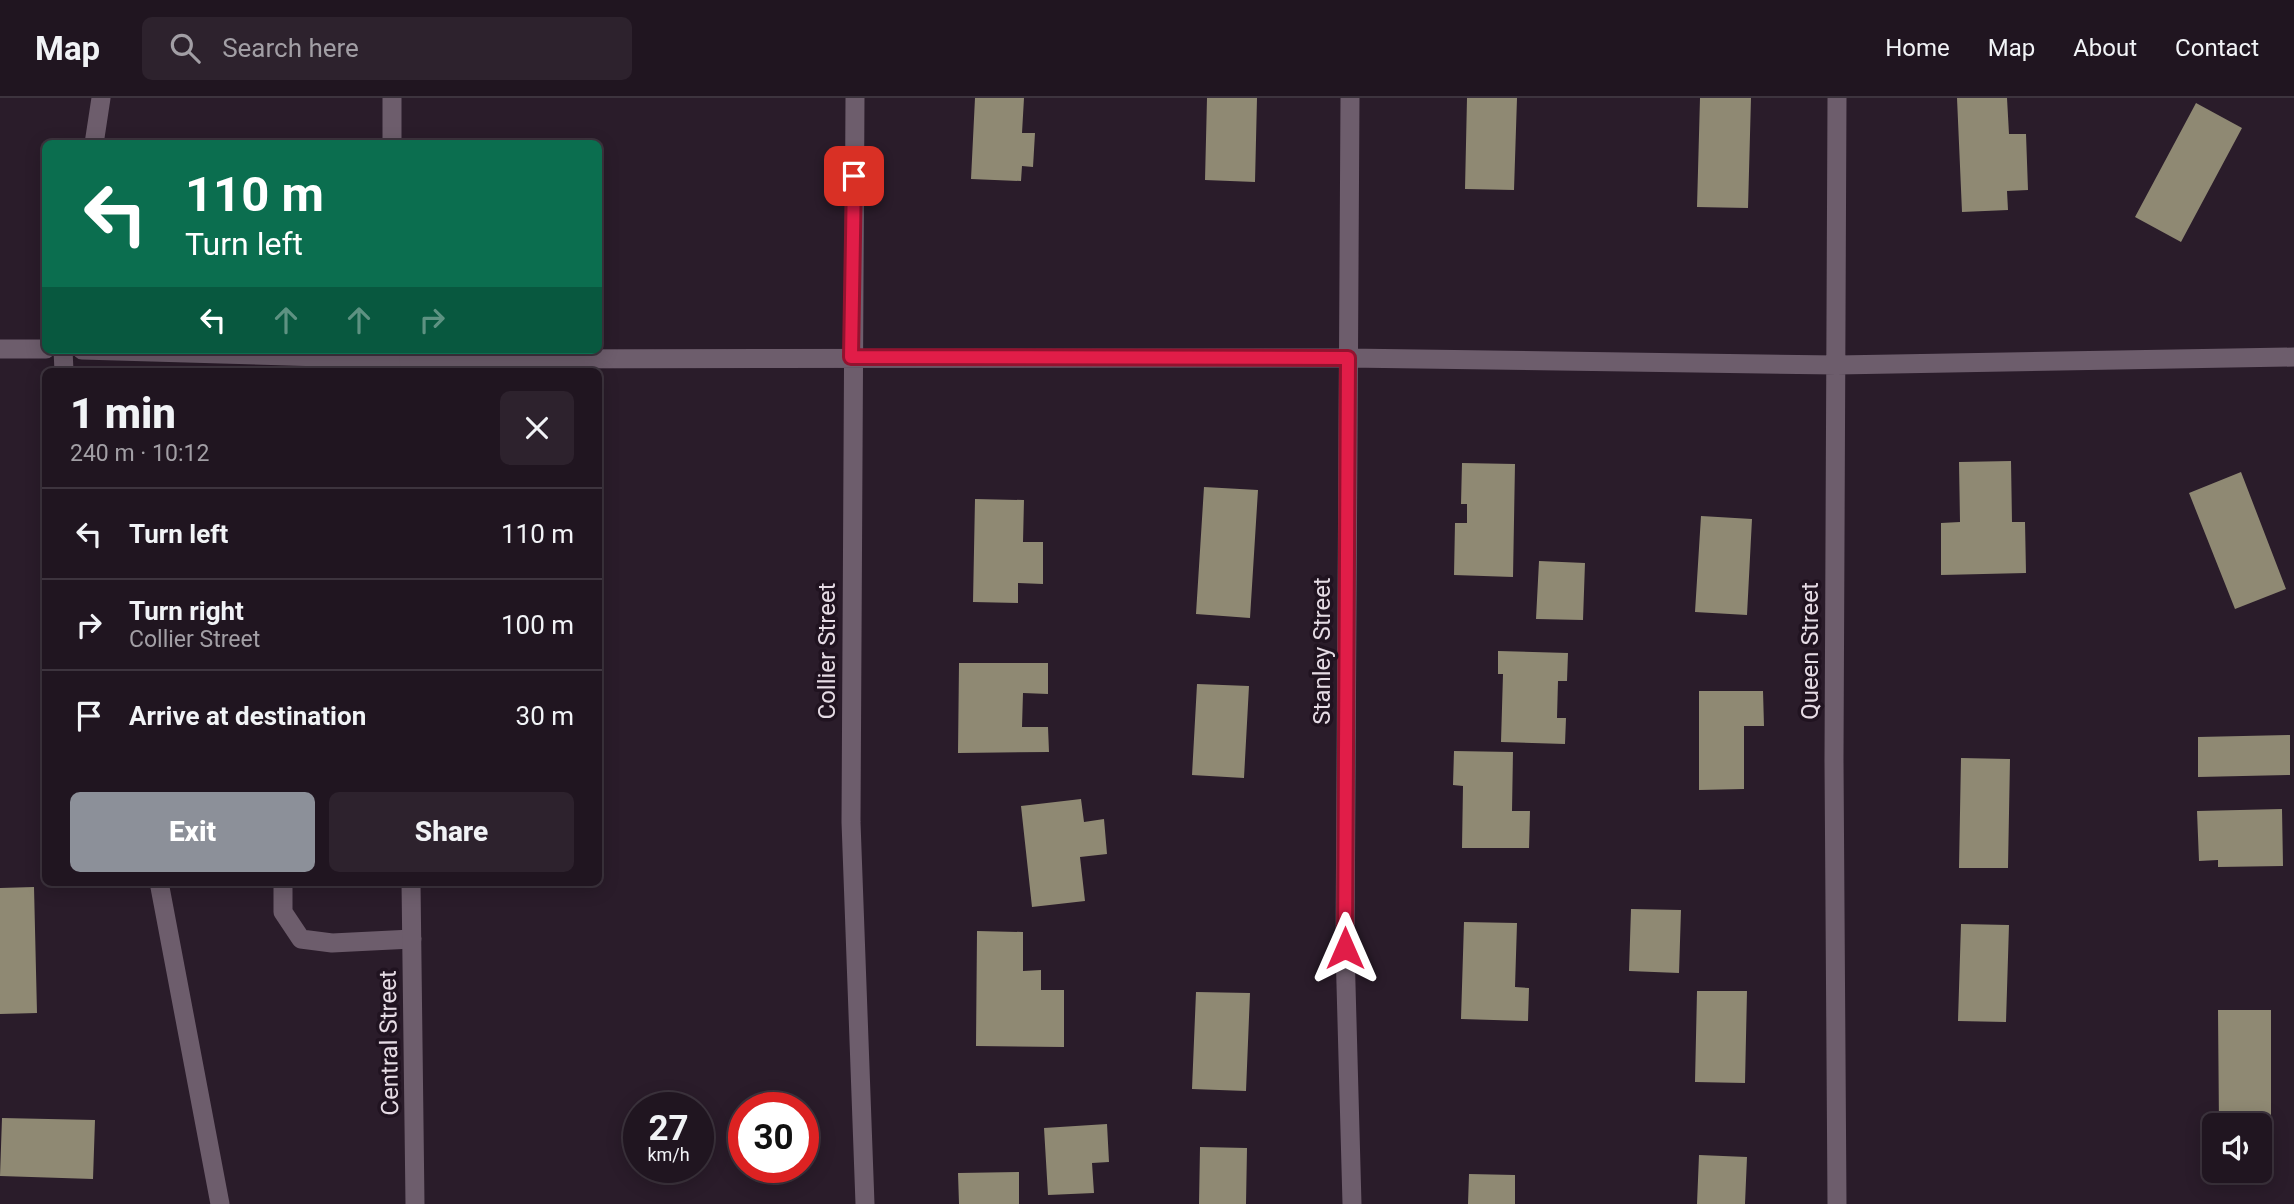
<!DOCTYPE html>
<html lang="en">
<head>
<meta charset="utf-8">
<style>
	:root { --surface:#201520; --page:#2d222d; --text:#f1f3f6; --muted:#a29fa5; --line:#3d343e; --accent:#8c9099 }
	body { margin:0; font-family:Roboto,sans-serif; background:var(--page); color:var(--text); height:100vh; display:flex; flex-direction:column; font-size:26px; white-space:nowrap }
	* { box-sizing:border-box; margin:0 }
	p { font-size:23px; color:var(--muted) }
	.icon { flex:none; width:38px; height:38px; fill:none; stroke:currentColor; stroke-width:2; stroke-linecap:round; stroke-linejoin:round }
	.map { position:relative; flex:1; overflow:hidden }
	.sheet { position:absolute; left:42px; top:270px; width:560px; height:518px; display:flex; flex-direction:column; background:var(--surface); border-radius:10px; box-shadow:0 4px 18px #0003,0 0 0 2px var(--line) }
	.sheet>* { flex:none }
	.top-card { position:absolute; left:42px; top:42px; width:560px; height:214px; border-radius:10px; box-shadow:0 4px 18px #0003,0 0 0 2px var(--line); background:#0b6e4f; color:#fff; overflow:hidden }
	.fabs { position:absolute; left:2202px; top:1015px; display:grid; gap:14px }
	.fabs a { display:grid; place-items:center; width:70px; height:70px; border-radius:10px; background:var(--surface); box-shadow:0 4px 18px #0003,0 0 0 2px var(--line); font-size:35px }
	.speed { position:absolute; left:623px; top:994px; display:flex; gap:14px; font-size:35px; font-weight:700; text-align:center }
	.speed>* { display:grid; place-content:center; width:91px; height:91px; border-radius:50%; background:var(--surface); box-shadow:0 4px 18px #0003,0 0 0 2px var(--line); line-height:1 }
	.speed small { font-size:18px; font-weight:400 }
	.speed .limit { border:10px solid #d22; background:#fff; color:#111 }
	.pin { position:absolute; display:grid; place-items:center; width:60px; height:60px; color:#fff; margin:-30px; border-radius:14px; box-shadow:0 4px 10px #0006 }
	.me { position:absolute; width:77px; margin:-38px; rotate:0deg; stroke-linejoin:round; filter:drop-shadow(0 0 5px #0008) }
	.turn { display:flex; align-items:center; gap:24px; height:147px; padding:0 28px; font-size:32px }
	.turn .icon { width:91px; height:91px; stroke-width:2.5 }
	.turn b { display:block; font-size:49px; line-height:60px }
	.lanes { display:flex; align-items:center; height:66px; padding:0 28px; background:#0003; justify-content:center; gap:35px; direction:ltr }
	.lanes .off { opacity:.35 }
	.round { display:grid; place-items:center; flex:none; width:74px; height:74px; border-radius:10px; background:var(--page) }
	.overview { display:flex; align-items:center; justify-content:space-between; height:119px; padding:0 28px }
	h1 { font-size:42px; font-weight:800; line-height:52px }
	.button { display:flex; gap:14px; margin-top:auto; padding:14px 28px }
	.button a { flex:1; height:80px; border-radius:10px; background:var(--accent); color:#fff; font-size:28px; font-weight:800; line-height:80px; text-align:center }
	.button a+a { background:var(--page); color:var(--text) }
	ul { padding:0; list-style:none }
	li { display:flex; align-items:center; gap:21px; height:91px; padding:0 28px; border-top:2px solid var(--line) }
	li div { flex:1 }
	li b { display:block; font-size:26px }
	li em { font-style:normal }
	header { display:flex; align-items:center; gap:42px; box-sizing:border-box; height:98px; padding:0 35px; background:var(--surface); border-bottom:2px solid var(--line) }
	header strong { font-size:33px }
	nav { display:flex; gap:38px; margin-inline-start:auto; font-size:24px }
	.search { width:490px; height:63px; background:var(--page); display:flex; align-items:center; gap:18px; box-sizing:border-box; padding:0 24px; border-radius:10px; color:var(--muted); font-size:26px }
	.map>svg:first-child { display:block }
</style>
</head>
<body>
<header>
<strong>Map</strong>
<div class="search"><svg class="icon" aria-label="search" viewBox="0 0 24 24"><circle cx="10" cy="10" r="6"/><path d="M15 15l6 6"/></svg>Search here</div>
<nav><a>Home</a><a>Map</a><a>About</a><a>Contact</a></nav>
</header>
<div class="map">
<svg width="2294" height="1106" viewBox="0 0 2294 1106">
	<rect width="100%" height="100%" fill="#2a1c2a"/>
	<path fill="#8f8973" d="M975,0h49l-2,35h13l-2,34 -11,-1 -1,15 -50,-2z
		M1207,0h50l-2,84 -50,-2z
		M1467,0h50l-3,92 -49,-1z
		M1700,0h51l-3,110 -51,-1z
		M1957,0h50l2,36h17l2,56 -21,1 1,19 -46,2z
		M2196,5l46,25 -61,114 -46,-25z
		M2011,363l1,61h13l1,51 -85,2v-52l19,-1 -1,-60z
		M1462,365l53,1 -2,113 -59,-2 1,-52h12v-19h-6z
		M2241,374l45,117 -51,20 -46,-116z
		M1204,389l54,3 -8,128 -54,-4z
		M975,401l49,1 -1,42h20v42l-25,-1v20l-45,-1z
		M1701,418l51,3 -5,96 -52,-3z
		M1539,463l46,2 -2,57 -47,-1z
		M1498,553l70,2 -1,28h-9l-1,37h9l-1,26 -64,-2 2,-68h-5z
		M959,565h89v31l-25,-1 -1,34h26l1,25 -91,1z
		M1197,586l52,2 -5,92 -52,-3z
		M1699,593h64l1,35h-20v63l-45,1z
		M2290,637v40l-92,2v-40z
		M1454,653l59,1 -1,59h18l-1,37h-67l1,-62 -10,-1z
		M1961,660l49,1 -2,109h-49z
		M1081,701l3,23 20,-3 3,35 -27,3 5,44 -53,6 -11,-101z
		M2282,711l1,57 -65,1v-7l-19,1 -2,-50z
		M34,789l3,126 -37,1v-126z
		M1631,811l50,1 -2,63 -50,-2z
		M1464,824l53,1 -2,64 14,1 -1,33 -67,-2z
		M1961,826l48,1 -3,97 -48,-1z
		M977,833l46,1v39l18,-1v20h23v57l-88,-1z
		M1697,893h50l-2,92 -50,-1z
		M1196,894l54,1 -4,98 -54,-2z
		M2218,912h53v128h-12v-13h-40z
		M2,1020l93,2 -2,59 -93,-3z
		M1107,1026l2,38 -17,1 2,30 -46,2 -4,-67z
		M1200,1049l47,1 -1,56h-47z
		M1699,1057l48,2 -2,47h-48z
		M1019,1074v32h-60l-1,-31z
		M1469,1076l46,1v29h-47z"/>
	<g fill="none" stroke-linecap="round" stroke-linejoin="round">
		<path stroke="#6d5d6c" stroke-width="19" d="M283,784v30l18,27 31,4 80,-4"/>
		<path stroke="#6d5d6c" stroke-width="19" d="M855,0l-4,724 14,382
			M1350,0l-5,850 7,256
			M94,46l7,-46
			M63,252l1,21
			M390,261l958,-1 489,7 457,-8
			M159,784l61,322
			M1837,1106l-3,-444 3,-662"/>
		<path stroke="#6d5d6c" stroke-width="19" d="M392,46v-46"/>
		<path stroke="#6d5d6c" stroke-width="19" d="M0,251h46
			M82,252l308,9 1,12
			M411,784l4,322"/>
	</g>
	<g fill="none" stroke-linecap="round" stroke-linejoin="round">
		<defs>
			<path id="route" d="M854,78l-3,181 497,1 -3,590"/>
		</defs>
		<use href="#route" stroke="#92132f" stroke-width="18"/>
		<use href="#route" stroke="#e11d48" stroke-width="12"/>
	</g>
	<g text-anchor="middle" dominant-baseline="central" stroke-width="7" stroke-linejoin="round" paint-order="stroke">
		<g font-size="24" fill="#e6dce5" stroke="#201320">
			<text transform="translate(827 553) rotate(-90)">Collier Street</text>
			<text transform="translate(1322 553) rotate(-90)">Stanley Street</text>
			<text transform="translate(1810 553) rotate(-90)">Queen Street</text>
			<text transform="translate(389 945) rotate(-91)">Central Street</text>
		</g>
	</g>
</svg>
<div class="fabs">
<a><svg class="icon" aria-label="sound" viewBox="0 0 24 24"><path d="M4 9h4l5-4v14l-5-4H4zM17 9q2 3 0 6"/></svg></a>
</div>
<div class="speed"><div>27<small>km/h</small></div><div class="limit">30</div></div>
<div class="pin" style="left:854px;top:78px;background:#d93025"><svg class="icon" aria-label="arrive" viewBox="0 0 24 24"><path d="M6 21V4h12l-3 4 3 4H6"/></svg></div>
<svg class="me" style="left:1345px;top:850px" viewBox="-20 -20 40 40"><path d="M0-17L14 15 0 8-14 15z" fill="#e11d48" stroke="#fff" stroke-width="4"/></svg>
<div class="top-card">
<div class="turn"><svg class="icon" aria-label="left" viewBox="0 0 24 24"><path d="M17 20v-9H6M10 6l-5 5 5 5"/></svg><div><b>110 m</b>Turn left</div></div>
<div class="lanes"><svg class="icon" aria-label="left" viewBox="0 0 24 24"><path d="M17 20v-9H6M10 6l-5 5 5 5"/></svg><svg class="icon off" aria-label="ahead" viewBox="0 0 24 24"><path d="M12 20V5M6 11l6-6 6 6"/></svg><svg class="icon off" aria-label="ahead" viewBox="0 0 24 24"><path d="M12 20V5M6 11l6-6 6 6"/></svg><svg class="icon off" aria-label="right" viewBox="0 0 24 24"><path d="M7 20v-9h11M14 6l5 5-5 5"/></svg></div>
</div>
<section class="sheet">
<div class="overview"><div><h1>1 min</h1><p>240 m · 10:12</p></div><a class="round"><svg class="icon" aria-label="close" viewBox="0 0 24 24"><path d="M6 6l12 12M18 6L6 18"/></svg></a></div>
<ul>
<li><svg class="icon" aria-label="left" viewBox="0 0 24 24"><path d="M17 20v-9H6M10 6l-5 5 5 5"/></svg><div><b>Turn left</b></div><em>110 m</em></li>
<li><svg class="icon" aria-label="right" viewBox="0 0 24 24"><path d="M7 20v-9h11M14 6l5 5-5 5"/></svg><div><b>Turn right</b><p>Collier Street</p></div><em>100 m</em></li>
<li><svg class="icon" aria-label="arrive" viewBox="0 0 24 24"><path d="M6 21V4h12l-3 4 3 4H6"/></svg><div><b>Arrive at destination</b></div><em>30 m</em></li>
</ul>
<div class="button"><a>Exit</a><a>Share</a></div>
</section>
</div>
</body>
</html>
